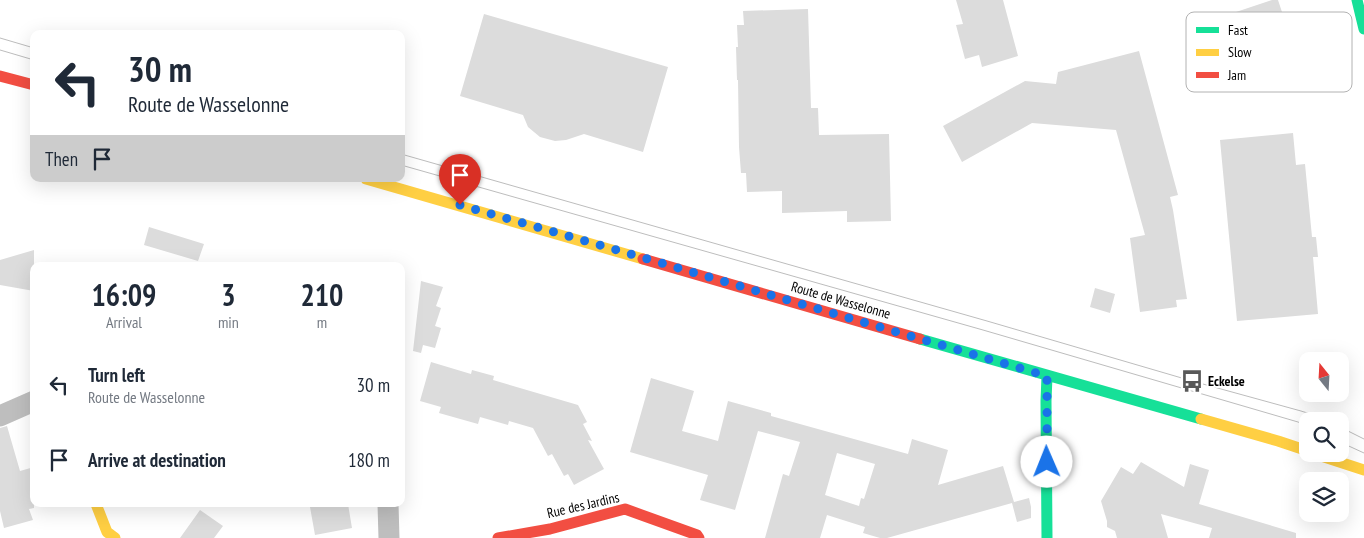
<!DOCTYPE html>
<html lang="en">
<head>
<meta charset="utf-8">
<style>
	:root { --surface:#fff; --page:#f2f2f3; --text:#1f2937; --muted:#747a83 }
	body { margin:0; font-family:"PT Sans Narrow",sans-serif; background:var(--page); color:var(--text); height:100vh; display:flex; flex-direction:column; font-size:19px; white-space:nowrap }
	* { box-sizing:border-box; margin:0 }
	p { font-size:16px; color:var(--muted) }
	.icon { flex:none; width:28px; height:28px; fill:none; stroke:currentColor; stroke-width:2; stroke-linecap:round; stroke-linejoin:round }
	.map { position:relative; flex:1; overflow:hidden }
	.panel { position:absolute; left:30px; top:262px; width:375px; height:245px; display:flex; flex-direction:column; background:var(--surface); border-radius:10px; box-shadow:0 5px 20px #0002 }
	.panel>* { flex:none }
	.guide { position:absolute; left:30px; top:30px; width:375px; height:152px; border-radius:10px; box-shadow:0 5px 20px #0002; background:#fff; color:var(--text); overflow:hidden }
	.needle { width:32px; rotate:342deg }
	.tools { position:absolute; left:1299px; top:352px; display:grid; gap:10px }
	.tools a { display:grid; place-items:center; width:50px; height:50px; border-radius:10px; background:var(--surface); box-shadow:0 5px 20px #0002; font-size:25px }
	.pin { position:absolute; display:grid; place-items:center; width:42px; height:42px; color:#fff; margin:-51px -21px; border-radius:50% 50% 50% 0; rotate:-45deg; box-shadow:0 0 5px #0007 }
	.pin .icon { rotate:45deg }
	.me { position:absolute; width:55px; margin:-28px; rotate:359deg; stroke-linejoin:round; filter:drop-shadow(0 0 4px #0008) }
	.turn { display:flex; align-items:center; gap:18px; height:105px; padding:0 15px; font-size:22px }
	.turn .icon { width:65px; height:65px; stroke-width:2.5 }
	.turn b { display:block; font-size:35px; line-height:42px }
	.then { display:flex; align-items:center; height:48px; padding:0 15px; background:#0003; gap:10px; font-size:19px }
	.eta { display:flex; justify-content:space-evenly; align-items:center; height:85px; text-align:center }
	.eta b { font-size:30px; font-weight:800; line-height:35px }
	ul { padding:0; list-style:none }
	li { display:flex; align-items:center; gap:15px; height:75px; padding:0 15px }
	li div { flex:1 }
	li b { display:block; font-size:19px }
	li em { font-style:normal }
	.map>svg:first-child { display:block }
</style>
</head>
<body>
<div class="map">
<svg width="1364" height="538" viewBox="0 0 1364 538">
	<rect width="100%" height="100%" fill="#fff"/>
	<path fill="#dcdcdc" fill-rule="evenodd" d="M956,0h47l15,56 -36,11 -3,-12 -14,4 -9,-34 7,-1z
		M1272,0h6l19,57 -59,20 -20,-59z
		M808,9l3,99h7l1,27 70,-1 2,87 -44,1v-11l-65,2v-22l-35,1 -1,-19h-5l-2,-26 -1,-67h-1l-1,-33h2l-1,-22h7l-1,-14z
		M484,14l184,53 -25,85 -59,-18 -18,6 -11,1 -15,-4 -12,-10 -5,-12 -63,-19z
		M1139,51l39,144 -8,2 3,13 14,89 -11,1 1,7 -37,5 -10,-74 15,-3 -29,-105 -84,-7 -70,39 -19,-36 82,-45 31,3 2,-12z
		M1293,133l3,32 9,-1 7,73h4l2,20h-5l5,57 -81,7 -17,-181z
		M149,227l55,17 -6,17 -54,-16z
		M34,250v41l-34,-6v-25z
		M421,281l22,6 -7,19 5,2 -6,18 6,2 -6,20 -12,-3 -2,8 -8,-2z
		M1095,288l20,6 -5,19 -20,-6z
		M431,362l40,12 1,-4 22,6 -1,4 85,25 9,17 -4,2 9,17 -4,-1 16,29 -30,16 -6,-11 -4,2 -12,-22 -4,2 -15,-28 -24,-7 -1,4 -28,-8 -2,7 -39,-11 2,-6 -21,-6z
		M651,378l43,13 -12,40 36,10 10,-40 43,12v3l137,38 4,-15 36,11 -10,35 65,-19 11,36 15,-4 2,9v11l-14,4 -5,-19 -125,35h-7l-17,-5 2,-6 -38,-12 -7,23h-55l18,-64 6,2 11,-34 -42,-11 -23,79 -35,-10 8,-25 -78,-23zM837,453l38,11 -11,35 -3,-1 -2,8 -34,-11z
		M7,426l13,45 14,-4v41l-5,1 4,11 -29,8 -4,-17v-83z
		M1141,462l43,25 6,-23 19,6 -10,34 97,29v5h-87l3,-10 -51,-14 7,24h-51l-2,-7 -8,-4v-6l-6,-20 20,-34 12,7z
		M331,504h17l4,24 -37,7 -5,-28z
		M200,510l23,16 -9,12h-34z"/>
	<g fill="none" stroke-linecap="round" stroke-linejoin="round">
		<path stroke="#bebebe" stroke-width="21" d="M0,416l34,-15
			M388,504l1,34"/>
		<path stroke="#16e098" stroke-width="11" d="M1357,0l7,29
			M920,339l281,80
			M1047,376l-1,25 1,137"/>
		<path stroke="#ffcf43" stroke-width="11" d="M366,179l277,80
			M1201,419l77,22 30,10
			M1315,454l49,16
			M96,504l11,28 8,6"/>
		<path stroke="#f24e42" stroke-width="11" d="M0,76l34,9
			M643,259l277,80
			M498,538l52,-9 75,-20 72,26 2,3"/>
		<path stroke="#bdbdbd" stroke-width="1" d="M0,38l34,10
			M0,50l34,10
			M401,154l586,167 205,60 109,30 16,5 11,5
			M401,165l582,165 315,92 10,4
			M1340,427l24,12
			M1340,442l24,11"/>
	</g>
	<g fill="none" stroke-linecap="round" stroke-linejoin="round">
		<path stroke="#1a73e8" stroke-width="9" stroke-dasharray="0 16.2" d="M460,205l150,43 437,128v86"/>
	</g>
	<defs>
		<symbol id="bus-bare" viewBox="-9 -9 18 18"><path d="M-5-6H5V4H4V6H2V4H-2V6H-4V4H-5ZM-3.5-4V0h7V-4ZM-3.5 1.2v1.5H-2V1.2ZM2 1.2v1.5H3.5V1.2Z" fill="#595959" stroke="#fff" stroke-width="2.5" paint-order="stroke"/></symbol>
	</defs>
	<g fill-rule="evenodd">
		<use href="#bus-bare" x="1176" y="365" width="32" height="32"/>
	</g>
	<g text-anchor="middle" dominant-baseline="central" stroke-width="4" stroke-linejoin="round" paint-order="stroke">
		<g font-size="14" fill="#000" stroke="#fff">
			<text transform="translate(841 300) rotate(16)">Route de Wasselonne</text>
			<text transform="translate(583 505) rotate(-13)">Rue des Jardins</text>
		</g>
		<g font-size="14" font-weight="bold" fill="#000" stroke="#fff" text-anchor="start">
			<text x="1208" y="381">Eckelse</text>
		</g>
	</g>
	<rect x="1186" y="12" width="166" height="80" rx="8" fill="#fff" stroke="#b2b2b2" stroke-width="1"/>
	<rect x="1196" y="27" width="23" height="6" fill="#16e098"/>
	<rect x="1196" y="49" width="23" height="7" fill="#ffcf43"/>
	<rect x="1196" y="72" width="23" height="6" fill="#f24e42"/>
	<g font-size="14" fill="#000">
		<text x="1228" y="35">Fast</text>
		<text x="1228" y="57">Slow</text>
		<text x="1228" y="80">Jam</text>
	</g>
</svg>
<div class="tools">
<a><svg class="needle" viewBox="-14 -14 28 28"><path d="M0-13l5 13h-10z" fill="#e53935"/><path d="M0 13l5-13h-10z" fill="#747a83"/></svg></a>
<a><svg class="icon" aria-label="search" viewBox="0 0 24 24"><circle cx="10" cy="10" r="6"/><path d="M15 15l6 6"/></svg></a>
<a><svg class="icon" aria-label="layers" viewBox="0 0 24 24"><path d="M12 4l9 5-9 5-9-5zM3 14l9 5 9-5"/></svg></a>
</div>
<div class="pin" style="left:460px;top:205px;background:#d93025"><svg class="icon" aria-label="arrive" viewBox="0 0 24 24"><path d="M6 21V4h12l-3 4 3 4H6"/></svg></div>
<svg class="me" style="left:1047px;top:462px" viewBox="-20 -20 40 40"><circle r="19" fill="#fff"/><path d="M0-13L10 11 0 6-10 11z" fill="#1a73e8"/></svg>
<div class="guide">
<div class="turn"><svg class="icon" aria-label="left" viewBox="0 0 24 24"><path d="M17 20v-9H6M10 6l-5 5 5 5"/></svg><div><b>30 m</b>Route de Wasselonne</div></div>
<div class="then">Then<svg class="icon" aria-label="arrive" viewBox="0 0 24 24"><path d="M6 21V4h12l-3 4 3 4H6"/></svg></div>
</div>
<section class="panel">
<div class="eta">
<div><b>16:09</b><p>Arrival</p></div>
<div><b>3</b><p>min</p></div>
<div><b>210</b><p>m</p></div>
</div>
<ul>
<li><svg class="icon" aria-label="left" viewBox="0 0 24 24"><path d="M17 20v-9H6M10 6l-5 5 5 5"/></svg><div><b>Turn left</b><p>Route de Wasselonne</p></div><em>30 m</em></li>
<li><svg class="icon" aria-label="arrive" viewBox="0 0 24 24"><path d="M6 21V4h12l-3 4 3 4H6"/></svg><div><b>Arrive at destination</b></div><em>180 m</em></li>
</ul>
</section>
</div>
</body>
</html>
